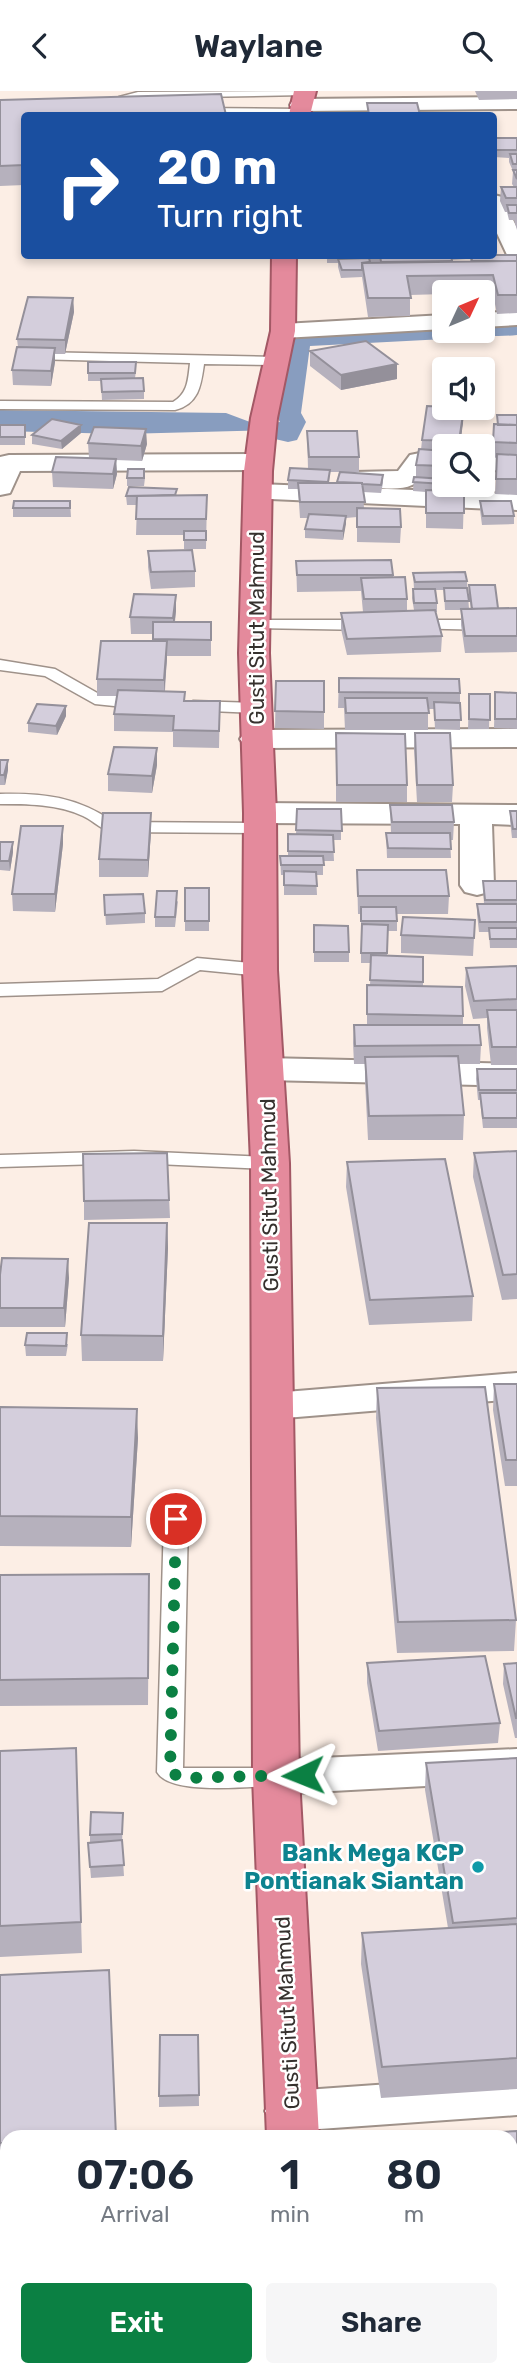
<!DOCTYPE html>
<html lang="en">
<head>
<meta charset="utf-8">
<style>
	:root { --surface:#fff; --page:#f6f6f7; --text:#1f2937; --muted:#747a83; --accent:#0b8043 }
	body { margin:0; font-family:Rubik,sans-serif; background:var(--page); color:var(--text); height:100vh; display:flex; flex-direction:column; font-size:26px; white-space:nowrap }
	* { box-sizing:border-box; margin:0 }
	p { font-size:23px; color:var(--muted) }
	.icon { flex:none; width:38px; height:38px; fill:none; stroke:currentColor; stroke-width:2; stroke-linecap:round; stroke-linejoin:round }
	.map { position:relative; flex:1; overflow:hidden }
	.panel { position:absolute; left:0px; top:2039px; width:518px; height:247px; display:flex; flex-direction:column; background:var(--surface); border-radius:21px 21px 0 0; box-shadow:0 4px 10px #0003 }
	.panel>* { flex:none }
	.banner { position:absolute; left:21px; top:21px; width:476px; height:147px; border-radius:7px; box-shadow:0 4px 10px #0003; background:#1a4fa0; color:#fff; overflow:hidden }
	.needle { width:46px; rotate:46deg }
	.fabs { position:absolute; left:432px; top:189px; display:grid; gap:14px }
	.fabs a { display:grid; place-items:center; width:63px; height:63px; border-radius:7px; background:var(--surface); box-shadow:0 4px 10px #0003; font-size:35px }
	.pin { position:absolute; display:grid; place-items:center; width:60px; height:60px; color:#fff; margin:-30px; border:4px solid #fff; border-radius:50%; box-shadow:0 2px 7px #0007 }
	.me { position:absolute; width:77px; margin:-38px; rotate:268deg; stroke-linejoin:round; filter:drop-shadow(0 0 5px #0008) }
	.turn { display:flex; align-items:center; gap:24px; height:147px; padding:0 21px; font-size:32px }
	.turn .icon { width:91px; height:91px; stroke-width:2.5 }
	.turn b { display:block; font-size:49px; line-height:60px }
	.eta { display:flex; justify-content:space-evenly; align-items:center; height:119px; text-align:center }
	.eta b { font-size:42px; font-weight:600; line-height:49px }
	.primary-button { display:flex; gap:14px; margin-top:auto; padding:14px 21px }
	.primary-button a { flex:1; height:80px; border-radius:7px; background:var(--accent); color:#fff; font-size:28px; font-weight:600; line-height:80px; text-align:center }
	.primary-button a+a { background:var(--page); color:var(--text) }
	header { display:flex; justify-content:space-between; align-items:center; height:91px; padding:0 21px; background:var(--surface); font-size:32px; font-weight:600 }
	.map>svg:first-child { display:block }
</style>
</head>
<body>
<header><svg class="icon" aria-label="back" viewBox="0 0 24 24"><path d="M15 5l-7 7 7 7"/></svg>Waylane<svg class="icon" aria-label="search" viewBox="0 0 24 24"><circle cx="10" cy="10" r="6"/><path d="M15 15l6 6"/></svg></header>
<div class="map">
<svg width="517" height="2285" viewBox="0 0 517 2285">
	<rect width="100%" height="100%" fill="#fceee5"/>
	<path fill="#889dbf" d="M0,319l226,3 45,17 -148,4 -123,-3z"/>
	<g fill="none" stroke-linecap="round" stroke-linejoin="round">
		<path fill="#889dbf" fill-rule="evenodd" d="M517,230v14c-18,2 -37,0 -53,3l-154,8 -9,67 5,9 -9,18 -9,2 -26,-6 -4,-6 4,-6 18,-2 -5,-9 10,-72 4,-5 21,-6 134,-6v7h39v-8z"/>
		<defs>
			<path id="service" d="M138,1l172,-1 1,1 -6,3 -167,3 -10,3 -1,6 10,2v6l-20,-4 2,-14z
				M196,17l104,1 6,4 -2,2h-112v-6z
				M36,261l239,5 7,4 -7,4 -71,-1c-3,21 -5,40 -29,46l-175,-1v-8l173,1c15,-9 15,-22 17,-39l-159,-4v-6z
				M256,529h113l8,5 -8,5 -119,-2 -2,-3z
				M412,529h76l8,5 -8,5 -82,-2 -2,-3z
				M0,569l55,9 44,25 44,5 8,5 -8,5 -48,-5 -50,-28 -45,-6z
				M193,610l64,2 8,5 -8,5 -70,-3 -2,-4z
				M0,703c45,-1 76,3 114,28l146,1 9,5 -9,5 -148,-1c-12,-3 -18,-11 -29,-16 -25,-12 -56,-12 -83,-12z
				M197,867l63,6 9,6 -9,6 -60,-6 -38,21 -162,5v-12l158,-5z
				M134,1060l136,6 7,2 3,4 -3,4 -7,2 -136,-6 -134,4v-12z
				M176,1420l8,3 4,5 -5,249h93l9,3 4,6 -4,6 -9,3c-27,0 -105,10 -119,-14l7,-253 4,-5z
				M0,2082h7v24h-7z"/>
			<path id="minor" d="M517,6v12l-216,2 -8,-1 -3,-5 3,-5 8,-1z
				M494,104l8,2 15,31v33l-8,-2 -15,-32z
				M517,220v14l-34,2v-14z
				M444,224v14l-161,9 -9,-2 -3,-5 3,-5 9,-2z
				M420,362h24v16h-16c-5,5 -10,14 -16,16 -14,7 -42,2 -57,-1l-4,-6 4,-6 43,-1 12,-16z
				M259,363l10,2 3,6 -3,6 -10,2 -239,1 -10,22 -10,2v-38l9,-2z
				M483,363l34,1v16l-34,-1z
				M258,393l259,10v16l-269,-12 -4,-6 4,-6z
				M517,638v18l-261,1 -11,-2 -5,-7 5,-7 11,-2z
				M260,712l257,2v20l-25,-1 2,61 -5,7 -12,3 -12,-3 -5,-7v-61l-200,-1 -11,-3 -5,-7 5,-7z
				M266,967l251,6v22l-251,-6 -13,-3 -5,-8 5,-8z
				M517,1282v26l-244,20 -15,-4 -6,-9 6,-9 15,-4z
				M517,1658v32l-241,13 -16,-5 -7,-12 7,-12 16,-5z
				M517,1984v40l-226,16 -18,-6 -8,-14 8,-14 18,-6z"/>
			<path id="trunk" d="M294,0h22l-6,24h-21z
				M272,164h24l-1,76 -18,87 -5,53 -3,182 7,160 1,157 12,193 10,614 20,360h-52l-14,-360 -2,-614 -8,-193 1,-157 -5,-160 5,-182 7,-53 20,-87z
				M276,2278h56v7h-56z"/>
		</defs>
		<use href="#service" stroke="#9f928a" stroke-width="3"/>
		<use href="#minor" stroke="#9f928a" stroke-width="4"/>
		<use href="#trunk" stroke="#a35865" stroke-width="4"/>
		<use href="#service" fill="#fff" fill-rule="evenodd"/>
		<use href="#minor" fill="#fff" fill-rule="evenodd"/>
		<use href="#trunk" fill="#e48a9c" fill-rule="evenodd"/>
	</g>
	<path fill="#b6b1bd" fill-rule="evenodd" d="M475,0h42v8l-38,1z
		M0,9l24,15v70l-24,1z
		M494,47h23v92l-3,-10h-5l-2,-8h-2l-5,-11 1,-14h13l-2,-3 1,-13 -4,-9v-4l-15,-1z
		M327,164h139v4l-14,1v1h18l1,-6h46v58l-20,1 -4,-20h-10v-2h-39v2l-34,1v21l-42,1 -6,-40 -21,1 -3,-11v-4h-11z
		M73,207l1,14 -9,42h-10v8l-4,24 -38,-1 -1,-15 6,-23 -1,-8z
		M310,260l87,28 -56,11 -31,-24z
		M136,280l-1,7 9,13v8l-42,1 -1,-19h-13v-8z
		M464,317l-4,38h-16v39h39v9l-19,-1 -1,36 -37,-1v-36l-13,-1 1,-14h2v-12l5,-15 1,-10z
		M497,324h20v80l-22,-1 2,-36 -5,-1 2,-33h3z
		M0,334h25v20h-25z
		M307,340l52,26v15h-14l38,3v8l-2,10 -18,-1 1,16 37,19 -1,16 -43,-1v-25l-11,1 -3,22 -38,-2v-9l3,-11h-8l-2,-29h-10v-9l20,-11zM330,381h9l-2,11h-8z
		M81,342l-19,16 -30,-5v-9z
		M88,352l59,1 -5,17 -26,-1 1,14 -4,15 -60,-2 -1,-15 37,-14z
		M127,387h18l-1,8h-17z
		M207,404l-1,54h-22v-14h-48l1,-30h-10l-1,-9z
		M70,410l1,16h-58v-9z
		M480,410l34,15v8l-32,1 -2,-15z
		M148,460l47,20v16l-44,2 -3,-22z
		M391,469l2,17 14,22v12l7,-1 -2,-12 1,-9h1l-1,-16 54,8 2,28h2l-2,-15v-9l29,23h19v44l-52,1 -4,-28v-15h-16l-1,-20h-8l1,13v9h-2l7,24 -1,16 -94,3 -6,-26v-16l22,-1 -2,-21 -64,1 -1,-31z
		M176,504v16l-1,11h36v34h-44l-2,35 20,10h35l-1,47 -46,-1v-15l-59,-1v-17l3,-18h-20v-17l56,-38v-7h-22l-1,-17z
		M339,587l121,15v37l-25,-1 -1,-20h-6v21h-83l-1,-22h-6z
		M276,590h48v48l-49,-1z
		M495,601l22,1v36l-23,-1z
		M469,603h21l-1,35h-21z
		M66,615v10l-9,19 -29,-3v-9z
		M336,642l71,52v17h-71z
		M415,642l38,52 -1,17h-35l-3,-52z
		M157,657v17l-5,28 -44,-2v-17z
		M0,669h8v10l-3,15h-5z
		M390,714l64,17 -1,18h-3l1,18h-64l-1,-25h5z
		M297,718h44v31h-8l1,21h-11v14h-7l1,20h-33v-20h-3l-1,-19h8v-22h8z
		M510,720h7v27h-5l-2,-18z
		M63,735v18l-8,68 -42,-1 -1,-17z
		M151,740l-3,46h-49v-18z
		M0,751l13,10 -3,19 -10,-1z
		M357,779l92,26 -1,18h-51v17h-9l-1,25 36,1v29l40,30v9l18,20 -1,19h-21l5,51 -1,25h-95l-3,-59v-17h-11l-1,-21 1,-18h13v-40h3l1,-22h-10v-49h-3z
		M483,790h34v67h-27l-1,-16h-10l-2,-18v-10h7z
		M185,797h24v43h-24z
		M104,804l41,18v10l-39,2z
		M178,810l-3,26h-20v-10z
		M475,829l-2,36 -72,-3v-18z
		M314,834l35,27v10h-35z
		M517,875v99h-26l-4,-37v-10l-14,1 -8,-33 1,-18z
		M477,978h40v59h-34l-3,-28h-2l-2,-21z
		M517,1060v148l-15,1 -29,-123 1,-24z
		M167,1062l3,65 -86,2v-19z
		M347,1071l126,134 -1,25 -103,4 -23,-138z
		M167,1132l1,25 -5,113h-81l-1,-26z
		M0,1184l69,3 -4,49h-65z
		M68,1253l-2,12h-40l-1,-11z
		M494,1293h23v102h-12l-12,-76z
		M377,1297l139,232 -2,31 -117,2 -21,-235z
		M0,1316l138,31 -7,109 -131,-1z
		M149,1483l-1,131 -148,1v-131z
		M367,1572l133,60 -2,20 -120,8 -11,-68z
		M517,1572v75h-2l-12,-54 1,-20z
		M0,1660l77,28 5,174 -82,4z
		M517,1667v331l-136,9 -20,-134 1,-31 86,-5 -23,-138 1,-27z
		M123,1722l-1,33 2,30 -33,2 -3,-35 2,-1v-7z
		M0,1884l7,162v33h-7z
		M198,1944l1,71 -40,1v-11z
		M517,2040v245h-74v-7h68v-232z"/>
	<path fill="#94909a" d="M73,207l1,14 -9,42v-14z
		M55,257v14l-4,24v-15z
		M397,273v15l-56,11v-15z
		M464,317l-1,15 -3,23h-1z
		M81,334v8l-19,16 -1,-8z
		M146,338l1,15 -5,17 -1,-15z
		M116,368l1,15 -4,15v-15z
		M346,425v8l-3,16v-9z
		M176,504v16l-3,23v-16z
		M167,550v17l-3,38v-16z
		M66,615v10l-9,19 -1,-9z
		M157,657v17l-5,28v-17z
		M8,669v10l-3,15 -1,-10z
		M151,722v18l-3,46v-17z
		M63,735v18l-8,68v-18z
		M13,751v10l-3,19 -1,-10z
		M167,1132l1,25 -5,113v-25z
		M68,1168l1,19 -4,49 -1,-19z
		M137,1318l1,29 -7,109v-30z"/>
	<path fill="#d4cedc" stroke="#94909a" stroke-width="2" d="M221,3l5,21h-202v50l-24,1v-66z
		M367,12h50l3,12h-51z
		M494,47h23v12h-23z
		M510,63h7v10h-4z
		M513,79h4v9z
		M501,96h16v11h-11z
		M507,114h10v8h-8z
		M380,164h71l1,6 -71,1z
		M471,164h46v6h-45z
		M369,167l1,4 -8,1v7h-20l-4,-11z
		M517,170v34h-19l-5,-20 -86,1 4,22h-43l-6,-35z
		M28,206l45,1 -8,42 -48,-1z
		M366,250l31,23 -56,11 -31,-24z
		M17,256l38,1 -4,23 -39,-1z
		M88,271h48l-1,11h-47z
		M143,287l1,13 -42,1 -1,-13z
		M427,315l37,2 -5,33 -37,-1z
		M497,324h20v10h-19z
		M52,328l29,6 -20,16 -29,-6z
		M494,333l23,1v18l-24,-1z
		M0,334h25v12h-25z
		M94,336l52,2 -5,17 -53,-3z
		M307,340h50l2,26h-50z
		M419,358l25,2v15l-28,-1z
		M497,363l20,1v24h-21z
		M56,366l60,2 -3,15 -61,-2z
		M290,377l40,2 -2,12 -40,-2z
		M128,378h16v9h-17z
		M340,381l43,3 -2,10 -19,-1v-1l-25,-1z
		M414,386l30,2v5l-31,-2z
		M298,392h64l3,19h-65z
		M129,396l48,2 -2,6 -49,1z
		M426,399l38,1v22h-38z
		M207,404l-1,24h-70l1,-23z
		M14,410h56v7h-57z
		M480,410h31l3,15h-31z
		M357,417l43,1 1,18h-44z
		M309,423l37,2 -3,15 -38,-2z
		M184,440h22v9h-22z
		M192,459l3,21 -44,1 -3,-21z
		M391,469l2,15h-96l-1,-14z
		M465,481l2,9 -52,1 -2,-9z
		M405,486l2,22h-43l-3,-21z
		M469,494h26l3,23 -26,1z
		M444,497h23l2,13h-24z
		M413,498h22l2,14h-23z
		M134,503l42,1 -3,23 -43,-1z
		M517,517v28h-52l-4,-27z
		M435,519l7,26 -95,3 -6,-26z
		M153,531h58v18l-58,-1z
		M101,550h66l-3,39 -67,-1z
		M339,587l120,1 1,14 -121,-1z
		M276,590h48v31l-49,-1z
		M118,599l67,2 -1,9h36l-1,30 -46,-1 1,-14 -60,-2z
		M495,601l22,1v26h-22z
		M469,603h21v26l-21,-1z
		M345,607h82l2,15h-83z
		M434,611l26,1 1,17h-26z
		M37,613l29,2 -10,20 -28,-3z
		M336,642l69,1 2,51h-70z
		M415,642h35l3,52h-36z
		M114,656l43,1 -5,28 -44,-2z
		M0,669h8l-4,15h-4z
		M390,714h62l2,17h-62z
		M297,718h44l1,22 -46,-1z
		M510,720h7v18h-4z
		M103,722h48l-3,47 -49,-1z
		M21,735h42l-8,68h-43z
		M386,742h64l1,16 -63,-1z
		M288,743l45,1 1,17 -46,-1z
		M0,751h13l-4,19h-9z
		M280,765h43l1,9h-43z
		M357,779h89l3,26h-91z
		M284,780l32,1 1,14 -33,-1z
		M483,790h34v19h-32z
		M185,797h24v33h-24z
		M157,800h20l-2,26h-20z
		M143,803l2,19 -40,2 -1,-20z
		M477,813h40v18h-37z
		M361,816h35l1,14h-36z
		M403,826l72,3 -1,18 -73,-3z
		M362,833l26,1 -1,28h-26z
		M314,834l34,1 1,26h-35z
		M489,837h28v11h-27z
		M371,864l52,2v25l-53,-2z
		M517,875v33l-43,2 -8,-33z
		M367,894l95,2 1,29 -96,-2z
		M487,919h30v37h-25z
		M354,934h125l2,20 -126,1z
		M458,965l6,59 -95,1 -4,-59z
		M477,978h40v21h-38z
		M480,1002h37v25h-34z
		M517,1060v123l-14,1 -29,-122z
		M167,1062l2,47 -85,1 -1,-47z
		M445,1068l28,137 -103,4 -23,-138z
		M89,1132h78l-4,113 -82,-1z
		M2,1167l66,1 -4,49h-64v-33z
		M27,1242h40l-1,13 -41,-1z
		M494,1293h23v76h-11z
		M485,1296l31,233 -118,2 -21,-234z
		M0,1316l137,2 -6,108 -131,-1z
		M149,1483l-1,104 -148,2v-105z
		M485,1565l15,67 -121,8 -12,-68z
		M517,1572v55h-1l-12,-54z
		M76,1657l5,174 -81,4v-175z
		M517,1667v160l-64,5 -27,-160z
		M91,1721l32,1 -1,21 -32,1z
		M122,1749l2,25 -34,2 -2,-24z
		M517,1833v134l-135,9 -20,-134z
		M109,1879l7,167h-109v6h-7v-168z
		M160,1944h38l1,60 -40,1z
		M517,2040v73l-6,1v-68h-98z
		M511,2126h6v64h-6z
		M511,2202h6v65h-6z
		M0,2255h7v23h109v7h-116z"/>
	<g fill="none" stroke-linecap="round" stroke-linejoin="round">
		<path stroke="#0b8043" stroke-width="12" stroke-dasharray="0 21.6" d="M176,1428l-6,253 12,6 121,-3"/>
	</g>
	<circle fill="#0f9aa8" stroke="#fff" stroke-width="2.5" cx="478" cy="1776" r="7"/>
	<g text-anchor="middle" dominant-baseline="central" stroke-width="5" stroke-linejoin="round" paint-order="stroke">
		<g font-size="21" fill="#36312e" stroke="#fff">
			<text transform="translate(256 537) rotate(-90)">Gusti Situt Mahmud</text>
			<text transform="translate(269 1104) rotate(-91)">Gusti Situt Mahmud</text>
			<text transform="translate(287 1922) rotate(-93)">Gusti Situt Mahmud</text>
		</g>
		<g font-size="24" font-weight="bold" fill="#0d838f" stroke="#fff" text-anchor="end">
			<text x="464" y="1762">Bank Mega KCP<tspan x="464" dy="28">Pontianak Siantan</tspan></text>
		</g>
	</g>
</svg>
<div class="fabs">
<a><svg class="needle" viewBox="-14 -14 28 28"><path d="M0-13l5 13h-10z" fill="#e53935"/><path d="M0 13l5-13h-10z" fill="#747a83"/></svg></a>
<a><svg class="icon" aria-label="sound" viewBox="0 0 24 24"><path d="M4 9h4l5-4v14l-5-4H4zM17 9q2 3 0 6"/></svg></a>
<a><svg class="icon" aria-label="search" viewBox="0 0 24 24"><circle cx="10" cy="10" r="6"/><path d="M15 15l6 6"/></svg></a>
</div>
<div class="pin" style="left:176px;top:1428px;background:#d93025"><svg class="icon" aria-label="arrive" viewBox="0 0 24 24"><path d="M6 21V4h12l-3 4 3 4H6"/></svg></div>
<svg class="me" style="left:303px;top:1684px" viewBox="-20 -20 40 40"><path d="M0-17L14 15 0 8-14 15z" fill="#0b8043" stroke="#fff" stroke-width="4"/></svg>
<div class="banner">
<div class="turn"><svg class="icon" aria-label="right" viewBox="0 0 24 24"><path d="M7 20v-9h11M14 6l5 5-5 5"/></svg><div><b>20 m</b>Turn right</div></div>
</div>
<section class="panel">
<div class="eta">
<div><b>07:06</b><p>Arrival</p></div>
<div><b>1</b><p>min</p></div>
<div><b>80</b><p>m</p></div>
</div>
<div class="primary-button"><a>Exit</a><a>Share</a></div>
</section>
</div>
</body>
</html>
